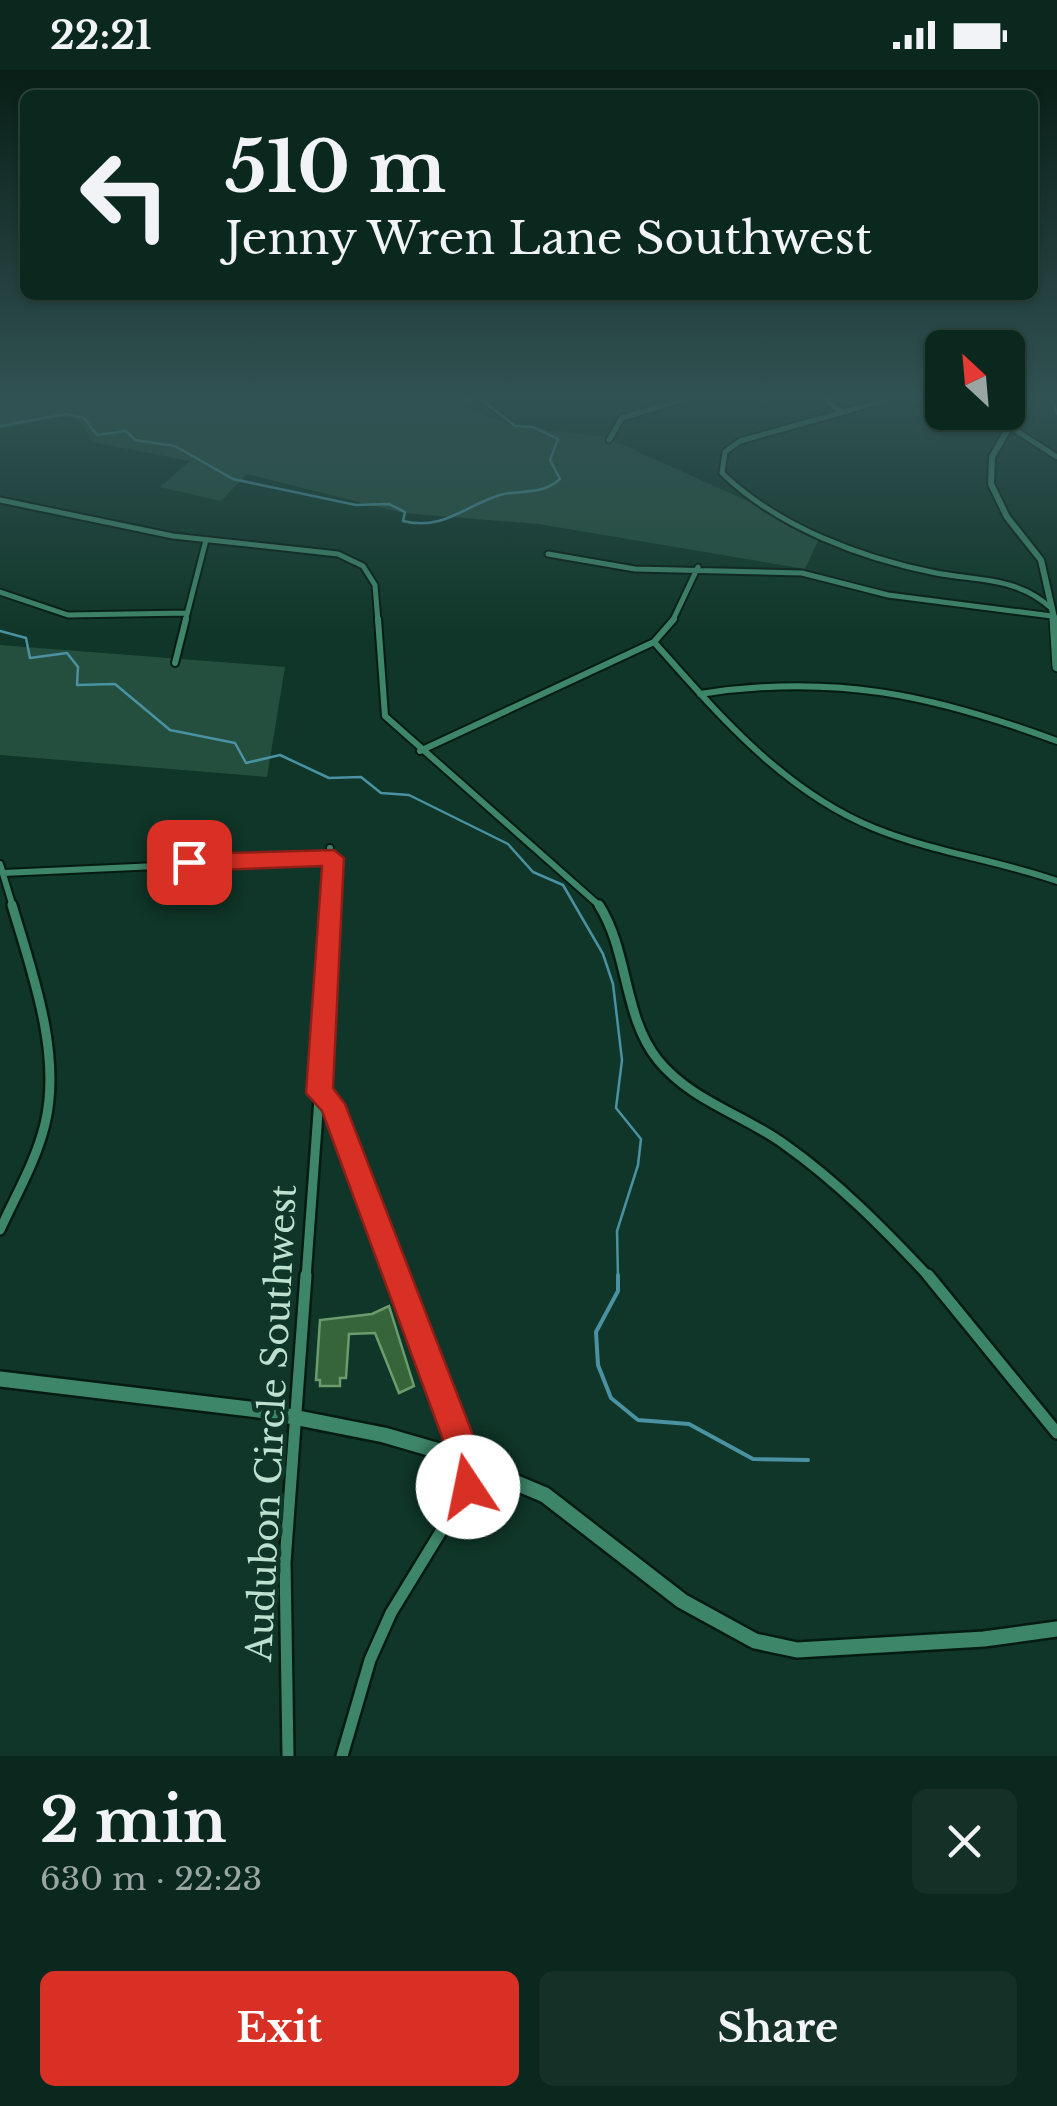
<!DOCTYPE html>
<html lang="en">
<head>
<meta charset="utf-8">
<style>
	:root { --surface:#0b281e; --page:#143027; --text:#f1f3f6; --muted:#9aa6a4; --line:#2b443c; --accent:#d93025 }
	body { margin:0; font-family:"Libre Baskerville",serif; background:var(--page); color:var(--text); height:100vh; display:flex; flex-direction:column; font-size:38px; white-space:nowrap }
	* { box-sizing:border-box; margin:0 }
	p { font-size:32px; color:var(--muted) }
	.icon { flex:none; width:55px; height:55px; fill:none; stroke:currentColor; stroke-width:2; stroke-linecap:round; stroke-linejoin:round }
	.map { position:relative; height:1686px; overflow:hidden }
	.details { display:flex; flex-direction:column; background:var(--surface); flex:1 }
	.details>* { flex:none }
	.banner { position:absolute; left:20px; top:20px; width:1018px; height:210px; border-radius:15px; box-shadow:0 2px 8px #0004,0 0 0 2px var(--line); background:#0b281e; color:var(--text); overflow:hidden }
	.needle { width:65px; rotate:334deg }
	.fabs { position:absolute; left:925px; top:260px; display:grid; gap:20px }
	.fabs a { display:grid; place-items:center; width:100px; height:100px; border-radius:15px; background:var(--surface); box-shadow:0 2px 8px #0004,0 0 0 2px var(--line); font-size:50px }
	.pin { position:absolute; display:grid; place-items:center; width:85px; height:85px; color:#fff; margin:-42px; border-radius:20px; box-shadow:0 5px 15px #0006 }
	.me { position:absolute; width:110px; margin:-55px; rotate:349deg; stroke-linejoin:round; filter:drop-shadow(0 0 8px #0008) }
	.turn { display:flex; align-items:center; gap:35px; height:210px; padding:0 40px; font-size:45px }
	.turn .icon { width:130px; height:130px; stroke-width:2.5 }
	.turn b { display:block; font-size:70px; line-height:85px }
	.round { display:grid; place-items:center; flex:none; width:105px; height:105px; border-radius:15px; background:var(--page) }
	.summary { display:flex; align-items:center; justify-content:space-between; height:170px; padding:0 40px }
	h1 { font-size:60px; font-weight:700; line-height:75px }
	.button { display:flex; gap:20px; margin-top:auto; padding:20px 40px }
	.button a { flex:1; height:115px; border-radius:15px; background:var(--accent); color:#fff; font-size:40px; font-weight:700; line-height:115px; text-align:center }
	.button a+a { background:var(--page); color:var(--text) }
	.status { display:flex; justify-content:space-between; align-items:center; height:70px; padding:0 50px; background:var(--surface); direction:ltr }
	.status svg { height:28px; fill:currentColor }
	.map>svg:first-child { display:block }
</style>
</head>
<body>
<div class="status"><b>22:21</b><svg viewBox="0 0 49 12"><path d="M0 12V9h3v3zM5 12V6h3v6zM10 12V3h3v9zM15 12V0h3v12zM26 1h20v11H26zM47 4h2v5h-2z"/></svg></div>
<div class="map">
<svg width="1057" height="1686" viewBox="0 0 1057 1686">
	<rect width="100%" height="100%" fill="#0f3628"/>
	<path fill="#244f3e" d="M0,330h445l71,27 87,9 218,98 -16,35 -266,-45 -136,-11 -156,-39 -26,27 -61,-14 30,-26 -98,-19 -13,-24 -18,-1 -61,12z
		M0,575l285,22 -18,110 -267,-22z"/>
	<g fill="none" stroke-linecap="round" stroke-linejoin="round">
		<path stroke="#4a92a1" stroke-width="2.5" d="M462,330h9
			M1052,330l5,14
			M0,356l66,-12 18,4 13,17 29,-4 9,9 40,6 58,33 123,26 33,-1 16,8 -2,9c40,10 61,-15 97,-26 22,-6 41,1 60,-16l-10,-19 8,-21 -25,-12 -18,-1 -33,-26
			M0,561l26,7 4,20 37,-5 11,14 -1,18 38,-1 55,46 65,13 11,20 34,-8 49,23 32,-1 20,16 28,2 99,49 25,28 30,13 40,69 10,30 9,76 -6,48 25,31 -3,26 -21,66 1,47"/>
		<path stroke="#4a92a1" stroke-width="4" d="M618,1205v16l-22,41 2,33 13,33 27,22 51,4 64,35 55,1"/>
	</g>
	<path fill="#37653a" stroke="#6c9c6e" stroke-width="2.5" d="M389,1236l25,80 -15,7 -24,-60 -26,1 -3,44h-6v8h-20v-6h-4l4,-60 52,-6z"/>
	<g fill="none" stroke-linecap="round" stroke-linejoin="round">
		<defs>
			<path id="minor-far3" d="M826,330l16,12
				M886,330l-146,41 -15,11 -3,21c56,54 139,85 214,100 43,8 81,4 115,35
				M1009,356l48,31
				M609,370l13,-22 59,-18
				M0,430l173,36 165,18 25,12 12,19 3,37
				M548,484l87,15 167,4 86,22 164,21
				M0,522l68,23 119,-2
				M185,552l21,-82
				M672,552l26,-55"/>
			<path id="minor-far2" d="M378,549l7,97 216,191
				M654,572c63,71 129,149 220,186 59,24 123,32 183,53
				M175,593l11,-44
				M700,624c133,-21 233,1 357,47
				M420,681l234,-109 20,-23
				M330,778l3,59
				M0,794l13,43
				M3,803l330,-15"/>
			<path id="minor-far1" d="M599,835c30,47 24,112 59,155 32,40 86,55 126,84 54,38 101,86 146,134
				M319,1023l13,11 66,174
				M0,1160c16,-35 36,-69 45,-106 17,-70 -13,-152 -33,-219
				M306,1208l27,-373"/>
			<path id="minor" d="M928,1205l129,158
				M288,1686l-3,-194 21,-287
				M342,1686l28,-96 21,-47 77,-126 -10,-50 -61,-162"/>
			<path id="tertiary-far2" d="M1025,330l-33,57 -1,27 16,33 34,43 14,62"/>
			<path id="tertiary-far1" d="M1054,549l3,48"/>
			<path id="tertiary" d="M0,1309l258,31 126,25 62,18 99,42 137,106 73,40 42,9 187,-11 73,-10"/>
		</defs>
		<use href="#minor-far3" stroke="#051b12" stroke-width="9"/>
		<use href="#minor-far2" stroke="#051b12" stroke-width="10"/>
		<use href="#minor-far1" stroke="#051b12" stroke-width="14"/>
		<use href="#minor" stroke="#051b12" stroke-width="16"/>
		<use href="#tertiary-far2" stroke="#051b12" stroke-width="10"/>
		<use href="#tertiary-far1" stroke="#051b12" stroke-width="12"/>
		<use href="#tertiary" stroke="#051b12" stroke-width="20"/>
		<use href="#minor-far3" stroke="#3e866a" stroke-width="5"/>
		<use href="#minor-far2" stroke="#3e866a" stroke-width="6"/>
		<use href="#minor-far1" stroke="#3e866a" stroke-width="9"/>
		<use href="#minor" stroke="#3e866a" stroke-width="11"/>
		<use href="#tertiary-far2" stroke="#3e866a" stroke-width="6"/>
		<use href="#tertiary-far1" stroke="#3e866a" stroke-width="9"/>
		<use href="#tertiary" stroke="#3e866a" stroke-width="15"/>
	</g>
	<linearGradient id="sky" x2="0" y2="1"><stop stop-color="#081e16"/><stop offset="0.58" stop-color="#315253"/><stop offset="1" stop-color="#315253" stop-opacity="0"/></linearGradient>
	<rect width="1057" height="566" fill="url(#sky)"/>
	<path fill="#d93025" stroke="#8d1f18" stroke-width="2.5" d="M334,780l10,8 -11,230 12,16 138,357 1,26 -5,12 -11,5 -12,-5c-8,-20 -7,-41 -14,-62l-120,-326 -16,-18 16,-227 -133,5 -11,-9 11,-8z"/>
	<g text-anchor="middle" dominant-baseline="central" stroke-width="9" stroke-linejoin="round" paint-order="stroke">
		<g font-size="35" fill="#bde0d0" stroke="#0f3628">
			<text transform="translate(271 1353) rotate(-87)">Audubon Circle Southwest</text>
		</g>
	</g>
</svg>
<div class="fabs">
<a><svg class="needle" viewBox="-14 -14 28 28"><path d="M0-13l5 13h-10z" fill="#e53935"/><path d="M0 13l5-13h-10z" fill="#9aa6a4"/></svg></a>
</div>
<div class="pin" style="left:189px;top:792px;background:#d93025"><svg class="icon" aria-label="arrive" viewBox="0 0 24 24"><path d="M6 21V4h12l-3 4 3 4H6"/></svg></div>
<svg class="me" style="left:468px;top:1417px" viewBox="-20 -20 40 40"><circle r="19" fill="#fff"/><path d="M0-13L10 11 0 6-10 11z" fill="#d93025"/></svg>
<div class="banner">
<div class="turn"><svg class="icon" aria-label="left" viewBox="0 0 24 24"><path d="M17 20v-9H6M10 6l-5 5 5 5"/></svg><div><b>510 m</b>Jenny Wren Lane Southwest</div></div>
</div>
</div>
<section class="details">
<div class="summary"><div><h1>2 min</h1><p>630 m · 22:23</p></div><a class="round"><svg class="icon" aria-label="close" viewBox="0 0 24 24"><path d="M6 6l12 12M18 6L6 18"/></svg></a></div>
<div class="button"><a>Exit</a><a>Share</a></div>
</section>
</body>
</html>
